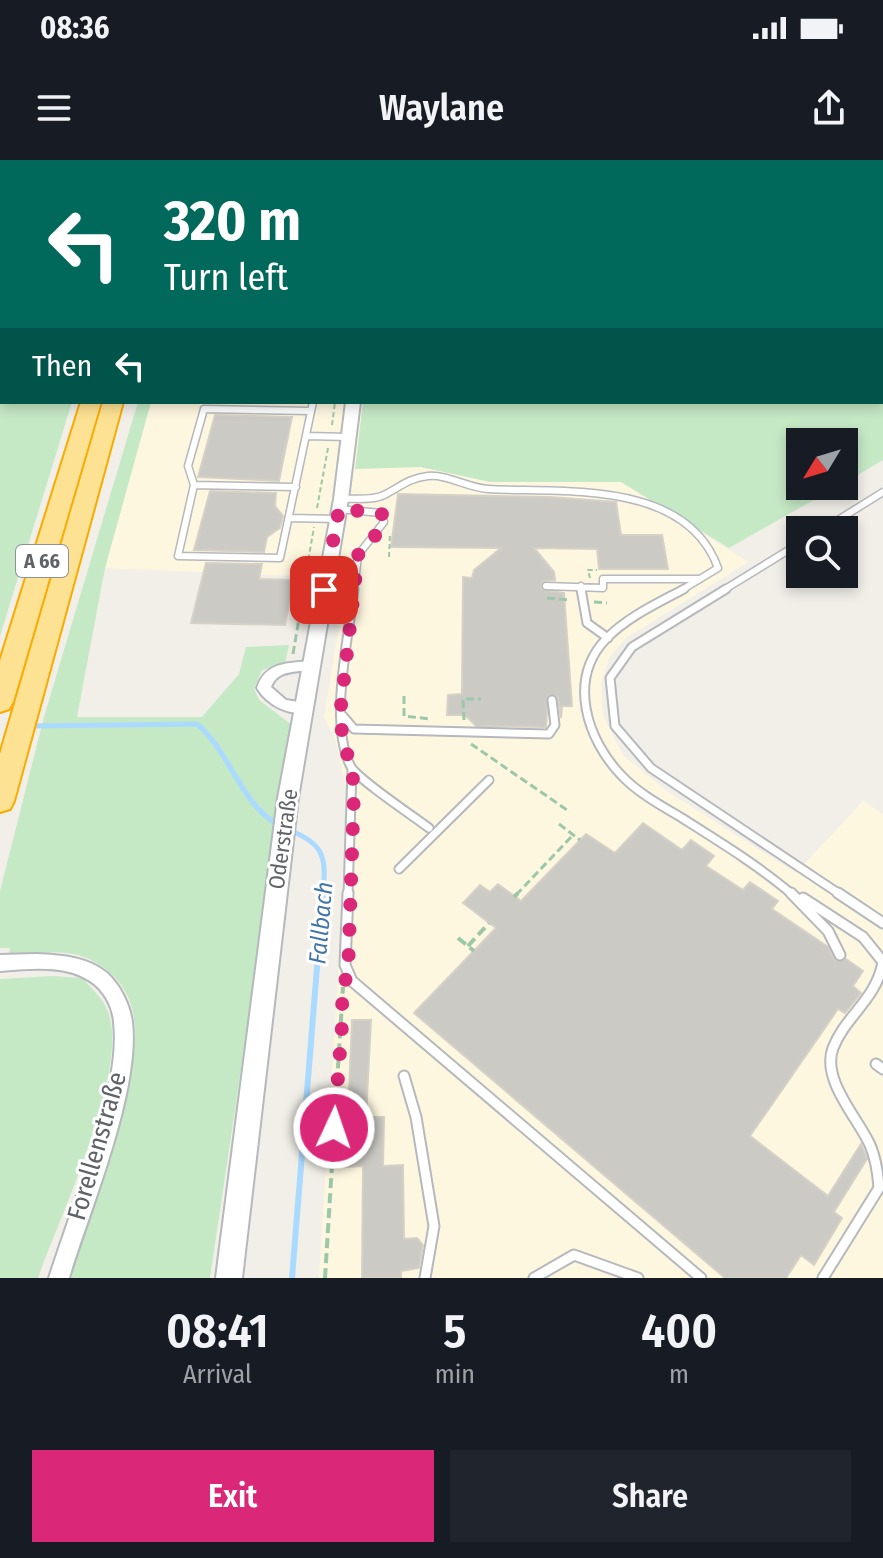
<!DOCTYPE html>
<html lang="en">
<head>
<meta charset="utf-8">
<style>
	:root { --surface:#171b24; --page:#20242c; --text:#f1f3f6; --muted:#9ea1a6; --accent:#db2777 }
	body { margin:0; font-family:"Fira Sans Condensed",sans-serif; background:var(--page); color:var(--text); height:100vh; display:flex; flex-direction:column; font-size:30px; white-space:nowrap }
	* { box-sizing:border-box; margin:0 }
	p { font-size:26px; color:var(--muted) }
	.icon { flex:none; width:44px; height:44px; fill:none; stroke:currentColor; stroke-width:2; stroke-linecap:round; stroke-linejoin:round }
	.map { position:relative; height:1118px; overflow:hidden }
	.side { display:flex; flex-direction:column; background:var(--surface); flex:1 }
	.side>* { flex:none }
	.top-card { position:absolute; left:0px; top:0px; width:884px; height:244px; box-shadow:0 4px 12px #0003; background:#00695c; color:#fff; overflow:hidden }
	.needle { width:52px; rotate:232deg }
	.controls { position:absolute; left:786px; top:268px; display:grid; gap:16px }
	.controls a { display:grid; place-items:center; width:72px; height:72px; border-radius:0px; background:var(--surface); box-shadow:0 4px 12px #0003; font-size:40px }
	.pin { position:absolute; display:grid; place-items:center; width:68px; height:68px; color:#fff; margin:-34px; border-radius:16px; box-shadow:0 4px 12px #0006 }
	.me { position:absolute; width:88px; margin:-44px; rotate:3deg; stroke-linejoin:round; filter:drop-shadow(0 0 6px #0008) }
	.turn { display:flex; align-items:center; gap:28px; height:168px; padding:0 32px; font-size:36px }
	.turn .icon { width:104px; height:104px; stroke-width:2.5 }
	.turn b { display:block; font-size:56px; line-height:68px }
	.then { display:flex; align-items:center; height:76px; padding:0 32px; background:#0003; gap:16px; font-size:30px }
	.eta { display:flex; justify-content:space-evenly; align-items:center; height:136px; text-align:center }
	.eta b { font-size:48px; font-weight:600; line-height:56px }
	.button { display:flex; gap:16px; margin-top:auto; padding:16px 32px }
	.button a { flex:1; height:92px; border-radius:0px; background:var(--accent); color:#fff; font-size:32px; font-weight:600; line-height:92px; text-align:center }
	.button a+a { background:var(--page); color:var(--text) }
	.status { display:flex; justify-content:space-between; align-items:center; height:56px; padding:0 40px; background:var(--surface); direction:ltr }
	.status svg { height:22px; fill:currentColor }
	header { display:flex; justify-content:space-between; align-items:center; height:104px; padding:0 32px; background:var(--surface); font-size:36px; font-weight:600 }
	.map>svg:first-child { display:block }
</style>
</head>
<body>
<div class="status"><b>08:36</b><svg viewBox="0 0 49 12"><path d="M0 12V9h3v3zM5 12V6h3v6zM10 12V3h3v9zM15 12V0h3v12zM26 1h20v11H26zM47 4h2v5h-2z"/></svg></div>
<header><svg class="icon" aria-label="menu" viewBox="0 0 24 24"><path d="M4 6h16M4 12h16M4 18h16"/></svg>Waylane<svg class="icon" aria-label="share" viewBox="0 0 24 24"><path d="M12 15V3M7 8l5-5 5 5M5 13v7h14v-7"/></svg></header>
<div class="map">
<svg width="883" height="1118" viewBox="0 0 883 1118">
	<rect width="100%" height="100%" fill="#f1efe8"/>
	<path fill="#fef7e0" d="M151,242h212l-7,67 65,-2 69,15h131l127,80 -122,76 -17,20 -8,26 2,32 20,39 45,37 128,81 67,-72 20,13v464h-564l30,-477 -14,-63 -11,-21 23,-139 -242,-10z"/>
	<path fill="#c5e8c5" d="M0,0h142l-140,2v240h70l-72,234z
		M396,0h480l-481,2z
		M883,9v291l-39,23v-41h-44v44h38l-109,62 -108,-66h-131l-69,-15 -66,2 8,-67h519z
		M138,242h13l-46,166 -28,149h125l37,-43 7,-27 43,-2 -4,19 -23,6 -8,19 5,11 33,25 -82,553h-139c14,-61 75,-214 62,-266 -5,-23 -19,-40 -40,-51 -25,-14 -57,-7 -84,-6l1,-7h-10v-57l44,-174z
		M53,816l29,2c10,11 21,20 26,34 22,57 -49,207 -70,266h-38v-299z"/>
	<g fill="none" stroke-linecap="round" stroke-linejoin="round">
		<path stroke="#aadaff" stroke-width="5" d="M29,566l168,-2c35,30 42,79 83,102
			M289,670c37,14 37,29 34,65"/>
		<path stroke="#aadaff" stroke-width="6" d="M292,1118l31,-385"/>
	</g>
	<path fill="#cccac5" stroke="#d6d1c6" stroke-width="2" d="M215,255l77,2 -13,64 -81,-4z
		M210,331l66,2 -1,13 8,10 -3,12 -13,9 -3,15 -70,-2z
		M398,334l152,3 66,5 5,33h41l6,34h-69l-2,-20 -63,-1 20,24 1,8 -12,1 -2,8 23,4 8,113h-10l-1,12 -3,-21 -10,-2 -2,32 -70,-1 -11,-11h-18l1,-20 14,-1 1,-117 9,1 2,-8 27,-22 -110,-1z
		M206,403l56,1 -3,15 35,1 -9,45 -94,-2z
		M643,663l39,27 9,-10 23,16 -8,10 37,24 7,-8 28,19 -6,8 56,38 7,14 11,-2 17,12 -10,15 8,7 -16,20 -7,-4 -88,127 78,60 33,-52 6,15 -33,53 8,6 -28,47 -13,-10 -15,23h-61l-311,-265 82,-85 -33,-25 17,-18 10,7 8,-8 23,17 65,-67 29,19z
		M352,860h19l-5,97h18l-1,49 20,-1 1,74 13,-1 6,7 -4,23 -18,3v7h-39l1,-112 -17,1z"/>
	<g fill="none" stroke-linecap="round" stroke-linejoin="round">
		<defs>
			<path id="service-far2" d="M311,251l-107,-2 -16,57 6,19 -16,71 102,2 33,-156
				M307,276l41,1
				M194,325l102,2
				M341,339c13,-1 31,2 43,-4 16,-8 25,-17 44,-19 19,-2 40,12 60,13 74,4 198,-10 230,79l-38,23
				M339,349l42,4 3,9 -26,33 -4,36
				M289,358l48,1
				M822,370l61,-38
				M546,426l57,2v-9h95
				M581,426l1,5
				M722,431l78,-48"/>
			<path id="service-far1" d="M354,429c-5,48 -26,134 -3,178 8,13 62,49 78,61
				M581,429l6,34 21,15
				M684,429c-26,14 -57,28 -78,50 -39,41 -19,101 16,137 16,17 40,30 60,42 38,24 77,48 111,77
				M726,429l-94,58 -22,31 5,48 36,42 190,127
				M343,556l11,13 195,5 6,-9 -3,-25
				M399,709l90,-89
				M348,735l4,-126"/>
			<path id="service" d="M348,733l-3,72 7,16 349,297
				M791,733l37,38 12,24
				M838,733l45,30
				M803,738l60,39 20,25c-7,38 -37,53 -50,86 -12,32 25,70 37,97 6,14 8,28 9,43l-56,90
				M876,904l7,5
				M404,916l12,41 18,109 -9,52
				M534,1118l40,-23 64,23"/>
			<path id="minor" d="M311,501l5,2 2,3 -2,3c-17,4 -38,-1 -45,18l15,13 24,4 2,4 -2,4c-21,4 -42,-6 -53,-24 8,-26 31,-25 54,-27z
				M37,794c24,1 51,3 70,19 13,12 23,32 25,49 8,70 -42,187 -63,256h-20c16,-49 34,-97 48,-147 10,-34 21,-72 17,-109 -1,-15 -10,-32 -24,-41 -25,-17 -61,-12 -90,-10v-16z"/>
			<path id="tertiary" d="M380,0h10v2h-10z
				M346,242h14l-12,97 -50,299 -56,480h-26l62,-480 56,-299z"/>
			<path id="motorway" d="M153,0h14v2h-14z
				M81,242h20l-88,300 -4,7 -9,3v-51z
				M103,242h20l-109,399 -4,8 -10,3v-58z"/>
		</defs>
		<use href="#service-far2" stroke="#b5b8bc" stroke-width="9"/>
		<use href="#service-far1" stroke="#b5b8bc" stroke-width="11"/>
		<use href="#service" stroke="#b5b8bc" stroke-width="13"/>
		<use href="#minor" stroke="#b5b8bc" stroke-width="4"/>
		<use href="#tertiary" stroke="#b5b8bc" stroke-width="4"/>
		<use href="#motorway" stroke="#f9ab00" stroke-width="4"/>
		<path stroke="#9cc7a9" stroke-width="2" stroke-dasharray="5 3" stroke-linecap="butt" d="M332,265l3,-23
			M317,348l11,-60
			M389,397l1,-24
			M590,418l-2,-8h9
			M303,431l11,-64"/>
		<path stroke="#9cc7a9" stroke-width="3" stroke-dasharray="8 4" stroke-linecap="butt" d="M547,438l24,2
			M594,442l13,1
			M293,494l11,-65
			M404,536v20l26,3
			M464,560l-1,-21h18
			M471,584l99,68
			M559,664l21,16
			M516,735l57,-60"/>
		<path stroke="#9cc7a9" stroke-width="4" stroke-dasharray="10 5" stroke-linecap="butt" d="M514,737l4,-4
			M458,778l16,13
			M468,786l21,-23
			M325,1118l18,-291"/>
		<use href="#service-far2" stroke="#fff" stroke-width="6"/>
		<use href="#service-far1" stroke="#fff" stroke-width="7"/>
		<use href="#service" stroke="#fff" stroke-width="9"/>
		<use href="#minor" fill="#fff" fill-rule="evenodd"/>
		<use href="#tertiary" fill="#fff" fill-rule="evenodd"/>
		<use href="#motorway" fill="#fde293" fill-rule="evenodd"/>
	</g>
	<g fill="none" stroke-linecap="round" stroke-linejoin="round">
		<path stroke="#db2777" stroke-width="14" stroke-dasharray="0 25.2" d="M324,430l15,-81 42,4 3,4 -2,11 -24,27 -17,151 1,32 10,31 2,22 -6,183 -7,16 2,23 -9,115"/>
	</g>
	<g text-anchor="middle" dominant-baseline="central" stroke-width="6" stroke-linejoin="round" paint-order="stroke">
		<rect fill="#fff" stroke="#8f9295" stroke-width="2" x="16" y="385" width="52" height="32" rx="6"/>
		<g font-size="20" font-weight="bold" fill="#5f6368">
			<text x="42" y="401">A 66</text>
		</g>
		<g font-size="22" fill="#5f6368" stroke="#fff">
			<text transform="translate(283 679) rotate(-82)">Oderstraße</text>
		</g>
		<g font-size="24" font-style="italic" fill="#4174aa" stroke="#fff">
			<text transform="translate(321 763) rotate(-85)">Fallbach</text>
		</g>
		<g font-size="26" fill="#5f6368" stroke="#fff">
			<text transform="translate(97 986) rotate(-74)">Forellenstraße</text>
		</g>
	</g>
</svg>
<div class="controls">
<a><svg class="needle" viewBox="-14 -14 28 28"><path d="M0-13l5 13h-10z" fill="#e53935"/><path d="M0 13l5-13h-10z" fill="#9ea1a6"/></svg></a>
<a><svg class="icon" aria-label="search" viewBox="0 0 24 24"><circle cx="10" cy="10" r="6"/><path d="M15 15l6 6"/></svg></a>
</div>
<div class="pin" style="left:324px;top:430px;background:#d93025"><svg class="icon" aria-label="arrive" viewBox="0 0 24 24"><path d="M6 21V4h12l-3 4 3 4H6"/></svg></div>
<svg class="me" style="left:334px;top:968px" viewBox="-20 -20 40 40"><circle r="17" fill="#db2777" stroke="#fff" stroke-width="3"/><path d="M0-11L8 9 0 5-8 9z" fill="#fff"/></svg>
<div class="top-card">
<div class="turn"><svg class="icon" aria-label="left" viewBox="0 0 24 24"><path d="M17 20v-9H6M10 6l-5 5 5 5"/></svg><div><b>320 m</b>Turn left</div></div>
<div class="then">Then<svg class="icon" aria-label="left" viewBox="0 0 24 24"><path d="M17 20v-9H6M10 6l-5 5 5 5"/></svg></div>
</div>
</div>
<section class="side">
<div class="eta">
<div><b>08:41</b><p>Arrival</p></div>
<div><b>5</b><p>min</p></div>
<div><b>400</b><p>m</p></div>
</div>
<div class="button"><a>Exit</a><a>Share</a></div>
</section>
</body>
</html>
